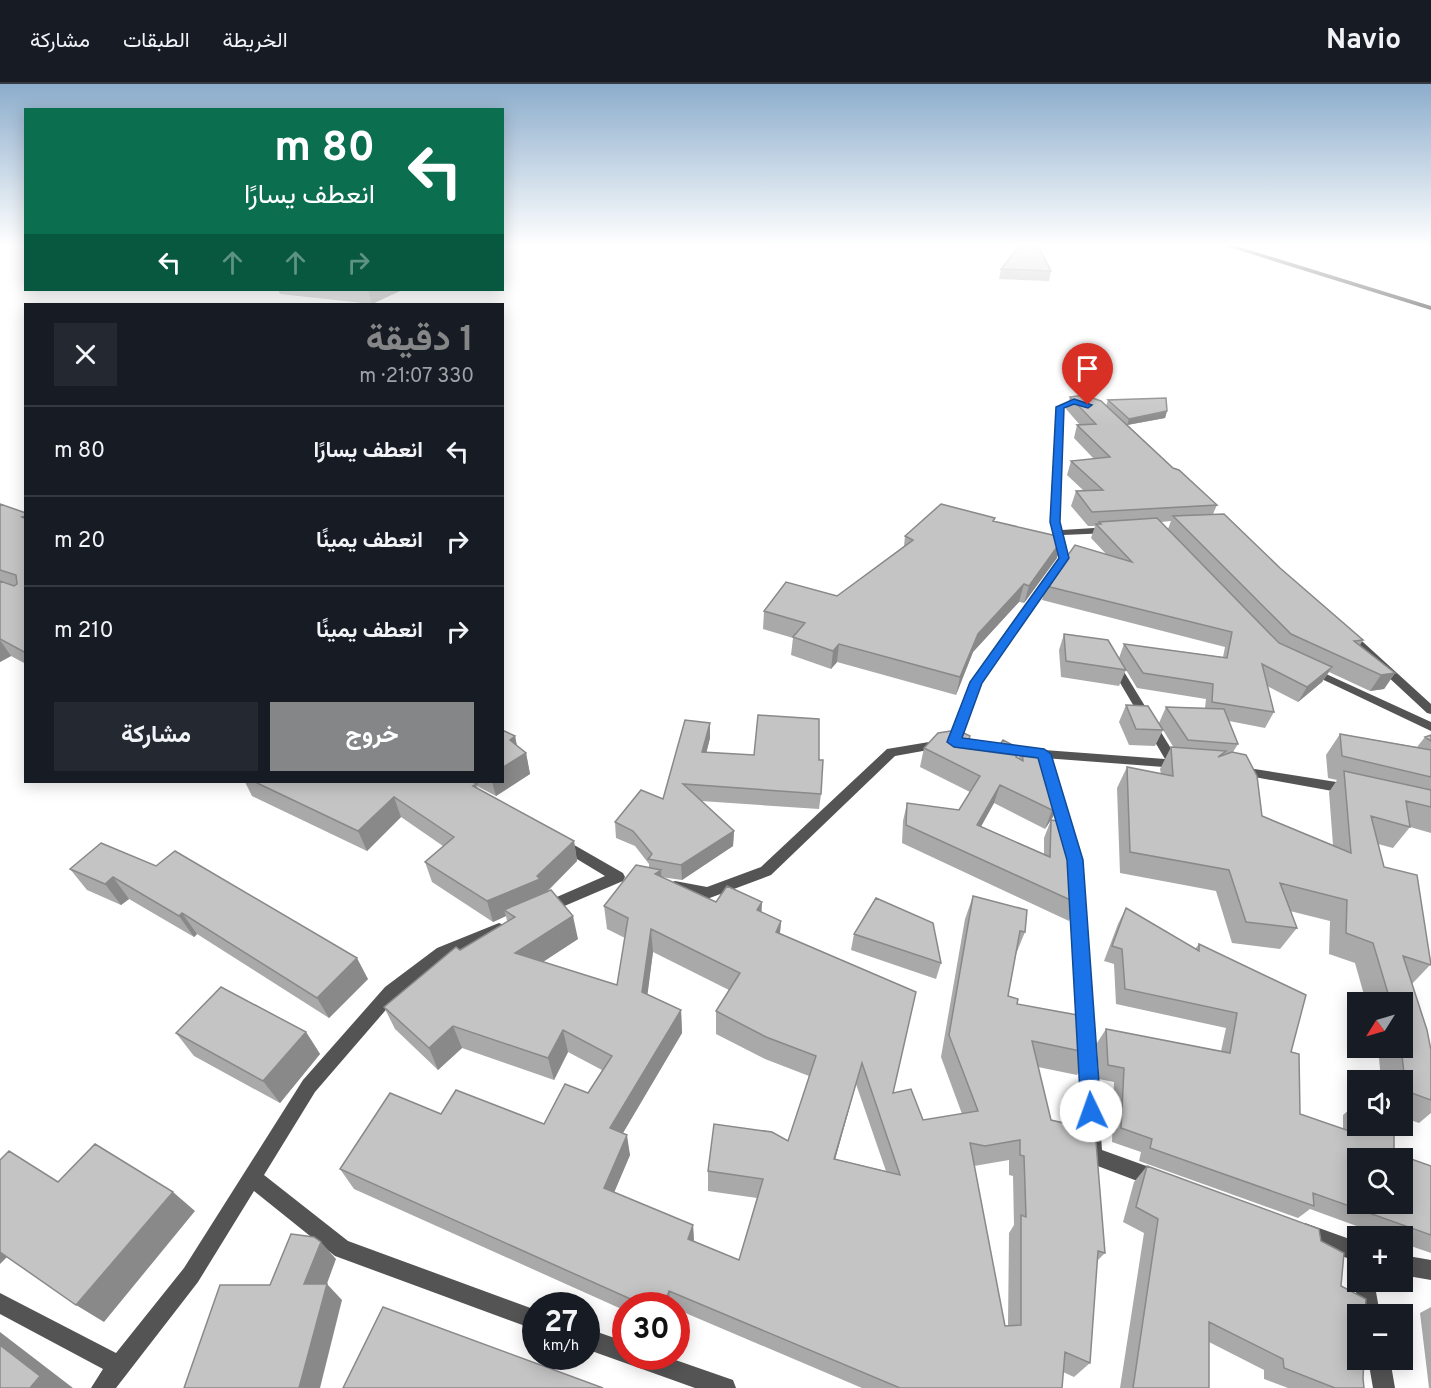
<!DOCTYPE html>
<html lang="ar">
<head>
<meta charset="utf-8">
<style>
	:root { --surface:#171b24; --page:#242831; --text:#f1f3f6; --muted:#9ea1a6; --line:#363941; --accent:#858687 }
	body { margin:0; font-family:Overpass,Vazirmatn,sans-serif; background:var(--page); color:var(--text); direction:rtl; height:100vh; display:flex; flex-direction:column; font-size:22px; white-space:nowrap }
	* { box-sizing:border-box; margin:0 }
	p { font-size:20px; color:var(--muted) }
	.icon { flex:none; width:33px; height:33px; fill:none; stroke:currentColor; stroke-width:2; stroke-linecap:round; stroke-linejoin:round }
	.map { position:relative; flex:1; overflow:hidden; direction:ltr }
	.sheet { position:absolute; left:24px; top:219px; width:480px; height:480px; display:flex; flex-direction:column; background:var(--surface); border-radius:0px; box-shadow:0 3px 15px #0003; direction:rtl }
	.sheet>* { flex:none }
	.hud { position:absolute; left:24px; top:24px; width:480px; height:183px; border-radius:0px; box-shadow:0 3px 15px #0003; direction:rtl; background:#0b6e4f; color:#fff; overflow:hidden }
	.needle { width:39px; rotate:233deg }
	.tools { position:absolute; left:1347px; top:908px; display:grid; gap:12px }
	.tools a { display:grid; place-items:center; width:66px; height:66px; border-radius:0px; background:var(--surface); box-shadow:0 3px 15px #0003; font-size:30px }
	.speed { position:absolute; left:522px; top:1208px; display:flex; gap:12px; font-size:30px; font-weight:700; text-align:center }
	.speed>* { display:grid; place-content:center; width:78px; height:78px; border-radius:50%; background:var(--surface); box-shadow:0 3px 15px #0003; line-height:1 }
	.speed small { font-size:15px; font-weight:400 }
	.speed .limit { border:9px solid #d22; background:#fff; color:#111 }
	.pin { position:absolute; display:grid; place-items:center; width:51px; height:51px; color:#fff; margin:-62px -26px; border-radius:50% 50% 50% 0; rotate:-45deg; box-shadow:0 0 6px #0007 }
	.pin .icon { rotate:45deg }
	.me { position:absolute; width:66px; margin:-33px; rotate:357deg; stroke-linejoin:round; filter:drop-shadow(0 0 4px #0008) }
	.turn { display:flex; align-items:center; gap:21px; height:126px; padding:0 30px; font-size:27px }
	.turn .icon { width:78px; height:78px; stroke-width:2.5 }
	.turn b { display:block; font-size:42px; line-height:51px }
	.lanes { display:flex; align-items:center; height:57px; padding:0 30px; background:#0003; justify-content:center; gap:30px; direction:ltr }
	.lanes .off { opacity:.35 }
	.round { display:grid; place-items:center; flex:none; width:63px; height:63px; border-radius:0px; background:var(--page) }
	.head { display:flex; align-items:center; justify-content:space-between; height:102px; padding:0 30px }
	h1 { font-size:36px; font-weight:700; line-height:45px; color:var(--accent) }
	.cta { display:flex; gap:12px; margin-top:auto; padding:12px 30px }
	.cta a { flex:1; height:69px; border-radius:0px; background:var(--accent); color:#fff; font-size:24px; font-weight:700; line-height:69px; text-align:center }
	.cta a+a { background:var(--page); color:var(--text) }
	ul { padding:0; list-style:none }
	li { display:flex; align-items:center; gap:18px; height:90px; padding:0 30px; border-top:2px solid var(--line) }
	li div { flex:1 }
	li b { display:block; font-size:22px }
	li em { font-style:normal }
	header { display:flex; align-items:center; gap:36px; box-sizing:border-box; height:84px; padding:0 30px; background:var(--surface); border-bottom:2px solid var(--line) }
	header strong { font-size:28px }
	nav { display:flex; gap:33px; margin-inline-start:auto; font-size:21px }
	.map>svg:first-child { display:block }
</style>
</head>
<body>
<header>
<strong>Navio</strong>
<nav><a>الخريطة</a><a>الطبقات</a><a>مشاركة</a></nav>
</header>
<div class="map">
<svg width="1431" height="1304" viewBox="0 0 1431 1304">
	<rect width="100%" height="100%" fill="#fff"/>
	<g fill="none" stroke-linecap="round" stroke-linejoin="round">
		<path fill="#545454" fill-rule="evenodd" d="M1074,315l12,5 -4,2 -8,-2 -10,4 -5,114 3,8 48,-3 4,3 -4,3 -47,2 6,23 -88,124 -24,63h-8l-2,-3 23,-60 89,-124 -8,-36 5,-115z
			M1348,547l4,1 79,72v10l-4,-1 -83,-77 -1,-2 1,-2z
			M1114,577l4,1 60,98 3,1 2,3 -2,3 -4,1 -133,-10 -68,-9 -6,-4 6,-4 68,9 121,9 -56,-95z
			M1313,584l118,54v9l-122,-58 -2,-2z
			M941,656l6,4 -2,3 -50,9 -124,119 -64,24 -37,-8 -2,-4 2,-4 5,-2 32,6 54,-20 126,-118z
			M1242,683l107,17 5,2 1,3 -1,3 -5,2 -111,-20 -2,-3 2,-3z
			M1054,699l5,2 1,3 22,72 20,290 61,22 2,7 -2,7 -7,2 -69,-26 -3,-6 -16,-296 -20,-72 1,-3z
			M562,754l61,35 2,4 -2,4 -75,32 -5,-2 -2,-4 2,-4 62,-27 -48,-29 -2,-4 2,-4z
			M499,839l5,2 2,4 -2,4 -57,25 -50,39 -82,95 -51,83 84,66 188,69v20l-201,-74 -81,-65 -56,91 -82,106h-25l12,-19 -103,-55v-21l116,60 68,-85 119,-188 82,-93 52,-39z
			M1305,1139l53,19v20l-60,-22 -3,-7 3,-7z
			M1402,1171l29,5v20l-29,-5z
			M1357,1190l1,7h16l6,33h-20l-6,-33z
			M586,1244l40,14v14h38l69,24 3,8h-41l-109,-39z
			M1368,1275h22l5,29h-22z"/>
		<path fill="#000" fill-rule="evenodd" d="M1219,160h11l201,62v4z"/>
	</g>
	<path fill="#a9a9a9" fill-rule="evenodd" d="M1001,185l50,2 -2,10 -50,-2z
		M278,206h124l-30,14 -92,-10z
		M1070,313l36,9 2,-6 59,11 -2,7 -38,7 46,43 44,37 -4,9 67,54 83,72 -3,5 35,28 -11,16 -14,2 -41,-19 -7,10 -24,20 -31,-16 7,26 -9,16 -36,-7 9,23 -5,8 29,64 71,29 -4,-53 8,-12 -9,-2 -2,-23 14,-21 77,13 8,-10 6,-2v98l-21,-6 -17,21 -15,-4 6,23 47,97 -19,20 19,66v63l-12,10 -17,-6v-37h-21l-3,-33h24v-45h-36l-11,-39 -26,-9 1,-33 -40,-10 7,17 -17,21 -48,-6 -16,-52 -96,-18 -3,-85 10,-21 34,7 -1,-5 11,-22 3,1 -11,-18 -8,16 -26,-1 -10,-23 7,-17 33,18 7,-16 39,1 1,-9 -69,-11 -11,-18 -7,16 -58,-9 -2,-27 5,-16 55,24 5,-14 99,13 2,-10 -183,-47 4,-14 61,-31 -16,-17 4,-12h-7l-17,-20 5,-15h8l-17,-16 4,-14 23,-2 -20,-21 3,-13h3l-14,-16zM1171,437l-3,8 -7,-7z
		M0,420l26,9v151l-15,-8 -11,6z
		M995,434l-1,3 63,37 -33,45 -5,-1 -46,50 -17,43 -119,-33 -6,7 -40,-14 2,-17 -30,-9 1,-18 73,-15 67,-50 1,-10z
		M710,639v15l-4,14 113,8 2,34 -2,15 -118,-8 33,30 -1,15 -51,34 -21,-3 55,25 46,10 19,9 -1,12 113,160 30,27 39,-6 -21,-57 24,-138 8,-23 52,36 -9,22 -8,42 9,8 73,49 -13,22 -39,-8 13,53 54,133 -8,8 -7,102 -16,14 -11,-5 -1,16h-200l-186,-79v-4h-50v6l-272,-122 -14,-20 101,-55 103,10 44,-31 14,-23 -34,-18 -14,28 -92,-32 -24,22 -43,-41 -11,-22 76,-57 47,-29 -1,-5 -13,6 -61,-40 -7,-20 18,-16 -42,-29 -34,34 -115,-55 -7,-14h257l13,-46 2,10 9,7 4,21 -34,22 -19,-10 1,3 96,52 3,20 -29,30 30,48 -35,23 74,23 8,-47 -18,-9 -3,-23 45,-39v-3l-14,-18 -19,-8 -1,-16 48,-23zM653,868l76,38 -13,21v23l49,25 44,17 -21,65 -80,30v20l49,7 -18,62 -45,-19 -1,-16 -79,-33 16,-37 -7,-22 59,-100 -1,-23 -34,-16zM856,1000l22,64 8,23 -51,-12zM1009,1076v15l4,1 1,49 -5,8 -1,93h-3l-31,-160z
		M969,655l28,10h23l-3,9 1,1 4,-10 39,49 -10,22 26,83 -8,18 -167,-78 1,-22 4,-18 52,7 11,-18 -50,-25 4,-19zM994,719l51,26 6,-9 -7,18v16l-63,-28z
		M101,759l267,136 -39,39 -132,-84 -3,3 -65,-38 -8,6 -34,-15 -17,-21z
		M1126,824l69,41 4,-5 92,108 9,62 43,15v-14l15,-13v23l36,28 37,13v87l-29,-10v-7h-18l-74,-27 -12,9 -159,-57 2,-9 -29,-10 2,-60 -15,-3 -2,-36 9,-14 115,22 5,-23 -110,-24 -2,-40 -10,-3 14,-37z
		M854,850l87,29 -5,16 -85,-29z
		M306,948l14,22 -40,49 -86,-47 -18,-23z
		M1147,1082l174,75 20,45 22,92 1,10h-76l-24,-9v-9l-55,-28v46h-89l24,-155 -21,-11 11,-40z
		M1431,1223v81h-2l-9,-75z"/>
	<path fill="#898989" d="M368,206h34l-30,14z
		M1167,327l-2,7 -38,7 2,-6z
		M1062,456l-5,18 -33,45 5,-17z
		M1024,500l-5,18 -46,50 -17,43 4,-18 18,-43z
		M0,556l11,16 -11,6z
		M839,560l-2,18 -6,7 2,-18z
		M1332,583l-10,15 -24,20 9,-15z
		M1395,589l-11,16 -14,2 11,-16z
		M710,639v15l-7,29 -1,-15z
		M515,652l4,21 7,-4 4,21 -34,22 -4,-14h10v-14l8,-28z
		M1000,701l-6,18 -22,40 5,-18z
		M394,713l7,20 -34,34 -9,-20z
		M1061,714l-8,19 -8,12 7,-19z
		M734,747l-1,15 -51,34 -1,-15z
		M574,757l3,20 -34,34 -39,15 2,6 -13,6 -6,-21 50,-25z
		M661,786l1,23 -7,-19z
		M113,793l16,22 -8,6 -16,-21z
		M762,818l-1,23 -4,-15z
		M182,829l15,21 -3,3 -15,-21z
		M573,832l5,23 -57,37 -6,-23z
		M781,837l-2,23 -3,-12z
		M651,845l2,23 -8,62 -3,-22z
		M357,874l11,21 -39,39 -12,-20z
		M681,926l1,23 -68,115 -4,-20z
		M453,942l9,22 -24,22 -9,-22z
		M563,946l5,22 -14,28 -6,-22z
		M306,948l14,22 -40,49 -17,-22z
		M862,979l-6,21 -26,94 4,-19z
		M627,1051l3,20 -22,52 -4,-19z
		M173,1108l22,19 -91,111 -28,-17z
		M693,1141l1,18 -6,-4z
		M321,1158l15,17 -15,41 -17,-16z
		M0,1166l9,5 -9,9z
		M327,1200l15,16 -22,88h-21z
		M669,1207l2,14h-7z
		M0,1248l73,56h-43l-30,-43z"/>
	<path fill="#c4c4c4" stroke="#898989" stroke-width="1.5" fill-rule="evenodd" d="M1021,160l17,2 13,25 -50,-2z
		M1084,311l17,6 72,67 6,2 38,35 -125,7 -16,-21 27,-1 -32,-29 39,-4 -33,-32 19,-1 -26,-27z
		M1166,314l1,13 -38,8 -21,-19z
		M0,420l26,9v3l-4,1 4,2v134l-26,-14v-58l14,5 3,-2 -1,-9 -16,-5z
		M941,420l54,14 -2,3 68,16 1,3 -33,46 -5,-2 -46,50 -18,43 -121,-33 -6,7 -40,-14 12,-14 -41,-12 22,-29 51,14 76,-56 -8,-4z
		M1224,430l56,54 83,72 -9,1 41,32 -14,2 -90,-41 -118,-118z
		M1157,434l122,125 53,24 -25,20 -45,-23 12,48 -62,-10 1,-18 -70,-11 -19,-29 103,14 5,-26 -186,-46 29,-41 57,17 -36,-38h5l-2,-2z
		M1064,550l44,6 18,30 -60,-9z
		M1126,621l22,1 15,24 -27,-1z
		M1166,623l58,2 14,35 -50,-4z
		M758,631l61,4v41h4l-2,34 -138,-10 51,47 -53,34 -33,-6 4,-5 -19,-23 -18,-9 26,-32 22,9 22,-79 25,3 -8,29 52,3z
		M502,646l13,6 -5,4 16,13 -24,15z
		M957,646l13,6 -1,3 28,10 6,-9 17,9 -4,8 7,4 -1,-12 25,6 14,43 -9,12 -52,-25 -23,40 73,32 1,-37 17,3 6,19 3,61 -171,-78 1,-22 52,7 21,-34 -56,-28 14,-15z
		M1340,650l91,16v27l-89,-21z
		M1431,651v6l-6,-4z
		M1171,663l55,4 -8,6 14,-5 14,3 11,21 5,40 89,37 -7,-82 87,19v17l-25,-6 4,26 -39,-11 13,51 33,8 14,90 -28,-9 24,74 4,20v50l-25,-9 -5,-44h1v-45h-6v-1l-6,-1 -17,-57 -27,-10 1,-33 -67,-17 17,45 -51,-6 -17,-52 -99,-18 -3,-85 46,9z
		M255,698h218l4,2 -4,2 101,55 -37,35 3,3 -53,22 -62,-39 29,-25 -60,-40 -36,34z
		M101,759l55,23 19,-15 182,107 -40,40 -135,-85 -3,3 -66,-39 -8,7 -35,-15z
		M636,781l25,5 -6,4 61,28 11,-16 35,16 -5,8 24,11 -5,11 140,60 -23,101 18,-4 12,31 55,-9 -29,-76 24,-139 54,14 -2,22 -5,-1 -12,65 10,3 -1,5 71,13 2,36 -58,-12 19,79 44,10 10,123 -7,-2 -8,112 -25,-11 -3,36h-162l-231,-97 -5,14h-20l-304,-136 50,-76 51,21 15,-24 88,34 21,-40 23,9 24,-37 -49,-26 -15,28 -95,-32 -24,22 -45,-41 72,-60 4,3 55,-33 -11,-7 47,-20 22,26 -58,37 102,32 11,-67 -24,-12zM651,845l89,44 -24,38 50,26 50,19 -28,85 -16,-9 -58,-8 -6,47 55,8 -24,81 -51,-21 5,-14 -89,-37 23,-53 -17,-7 71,-118 -39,-18zM862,979l22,65 16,47 -66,-16zM1020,1056v15l4,1 2,61 -5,-2v110l-16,1 -35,-183 15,3z
		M876,814l57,25 8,40 -87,-29z
		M1126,824l73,43v-7l107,51 -15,57 8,2 1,60 58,20v-9h36v28l37,13v69l-118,-42 1,13 -164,-58 2,-9 -31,-11 3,-60 -16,-3 -2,-36 124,24 7,-40 -112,-24 -3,-40 -10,-3zM1358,1074h44v45h-44z
		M221,903l85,45 -43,49 -87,-48z
		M95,1060l78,48 -97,113 -76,-53v-92l9,-9 49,31z
		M1147,1082l172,63 2,12 23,12 -3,33 25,13 -1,15h-7v45h6l-1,19 1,10h-29l-51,-20 -1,-9 -74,-37v66h-76l25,-169 -22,-12z
		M291,1150l23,3 7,5 -17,42h23l-28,104h-115l36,-103h50z
		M383,1223l220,81h-260z
		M0,1261l40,31 -10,12h-30z"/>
	<linearGradient id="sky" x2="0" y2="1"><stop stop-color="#8cadcc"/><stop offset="0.47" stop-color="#fff"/><stop offset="1" stop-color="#fff" stop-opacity="0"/></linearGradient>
	<rect width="1431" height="343" fill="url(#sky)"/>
	<path fill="#1a73e8" stroke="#114b97" stroke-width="1.5" d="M1074,315l18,6 -4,3 -14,-4 -10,4 -4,114 9,36 -87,125 -20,55 82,11 7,5 32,106 18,251 -3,7 -7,2 -7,-2 -3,-7 -14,-251 -29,-102 -84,-11 -7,-5 23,-60 89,-124 -9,-36 6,-115z"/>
</svg>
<div class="tools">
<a><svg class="needle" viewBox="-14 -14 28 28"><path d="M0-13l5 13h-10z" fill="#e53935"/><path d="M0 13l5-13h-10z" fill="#9ea1a6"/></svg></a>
<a><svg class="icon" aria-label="sound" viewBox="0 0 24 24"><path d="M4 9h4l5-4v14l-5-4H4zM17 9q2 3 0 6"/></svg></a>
<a><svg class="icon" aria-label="search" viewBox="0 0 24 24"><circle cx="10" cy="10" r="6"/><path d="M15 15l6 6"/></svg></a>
<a>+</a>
<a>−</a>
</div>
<div class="speed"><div>27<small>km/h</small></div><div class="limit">30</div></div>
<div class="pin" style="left:1088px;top:321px;background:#d93025"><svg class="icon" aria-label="arrive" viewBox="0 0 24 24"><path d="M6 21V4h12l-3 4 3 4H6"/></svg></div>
<svg class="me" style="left:1091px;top:1027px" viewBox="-20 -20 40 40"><circle r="19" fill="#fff"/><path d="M0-13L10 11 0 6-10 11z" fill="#1a73e8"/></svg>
<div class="hud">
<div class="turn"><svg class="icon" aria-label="left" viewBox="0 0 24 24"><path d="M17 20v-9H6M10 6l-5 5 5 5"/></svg><div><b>80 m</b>انعطف يسارًا</div></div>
<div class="lanes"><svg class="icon" aria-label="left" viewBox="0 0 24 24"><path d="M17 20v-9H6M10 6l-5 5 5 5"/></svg><svg class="icon off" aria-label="ahead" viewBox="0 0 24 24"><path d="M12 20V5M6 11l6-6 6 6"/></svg><svg class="icon off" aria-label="ahead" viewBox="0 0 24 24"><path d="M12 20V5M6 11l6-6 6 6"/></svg><svg class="icon off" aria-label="right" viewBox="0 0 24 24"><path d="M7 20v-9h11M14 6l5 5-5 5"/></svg></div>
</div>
<section class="sheet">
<div class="head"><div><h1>1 دقيقة</h1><p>330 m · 21:07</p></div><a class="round"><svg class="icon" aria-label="close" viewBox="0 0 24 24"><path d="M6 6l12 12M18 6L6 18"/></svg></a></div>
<ul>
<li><svg class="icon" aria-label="left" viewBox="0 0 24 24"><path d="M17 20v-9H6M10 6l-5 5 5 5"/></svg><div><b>انعطف يسارًا</b></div><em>80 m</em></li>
<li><svg class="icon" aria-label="right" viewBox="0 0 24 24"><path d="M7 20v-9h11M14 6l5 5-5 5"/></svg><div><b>انعطف يمينًا</b></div><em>20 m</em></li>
<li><svg class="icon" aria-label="right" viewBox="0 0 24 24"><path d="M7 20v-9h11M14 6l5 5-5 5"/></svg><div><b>انعطف يمينًا</b></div><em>210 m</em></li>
</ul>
<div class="cta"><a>خروج</a><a>مشاركة</a></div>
</section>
</div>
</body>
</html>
